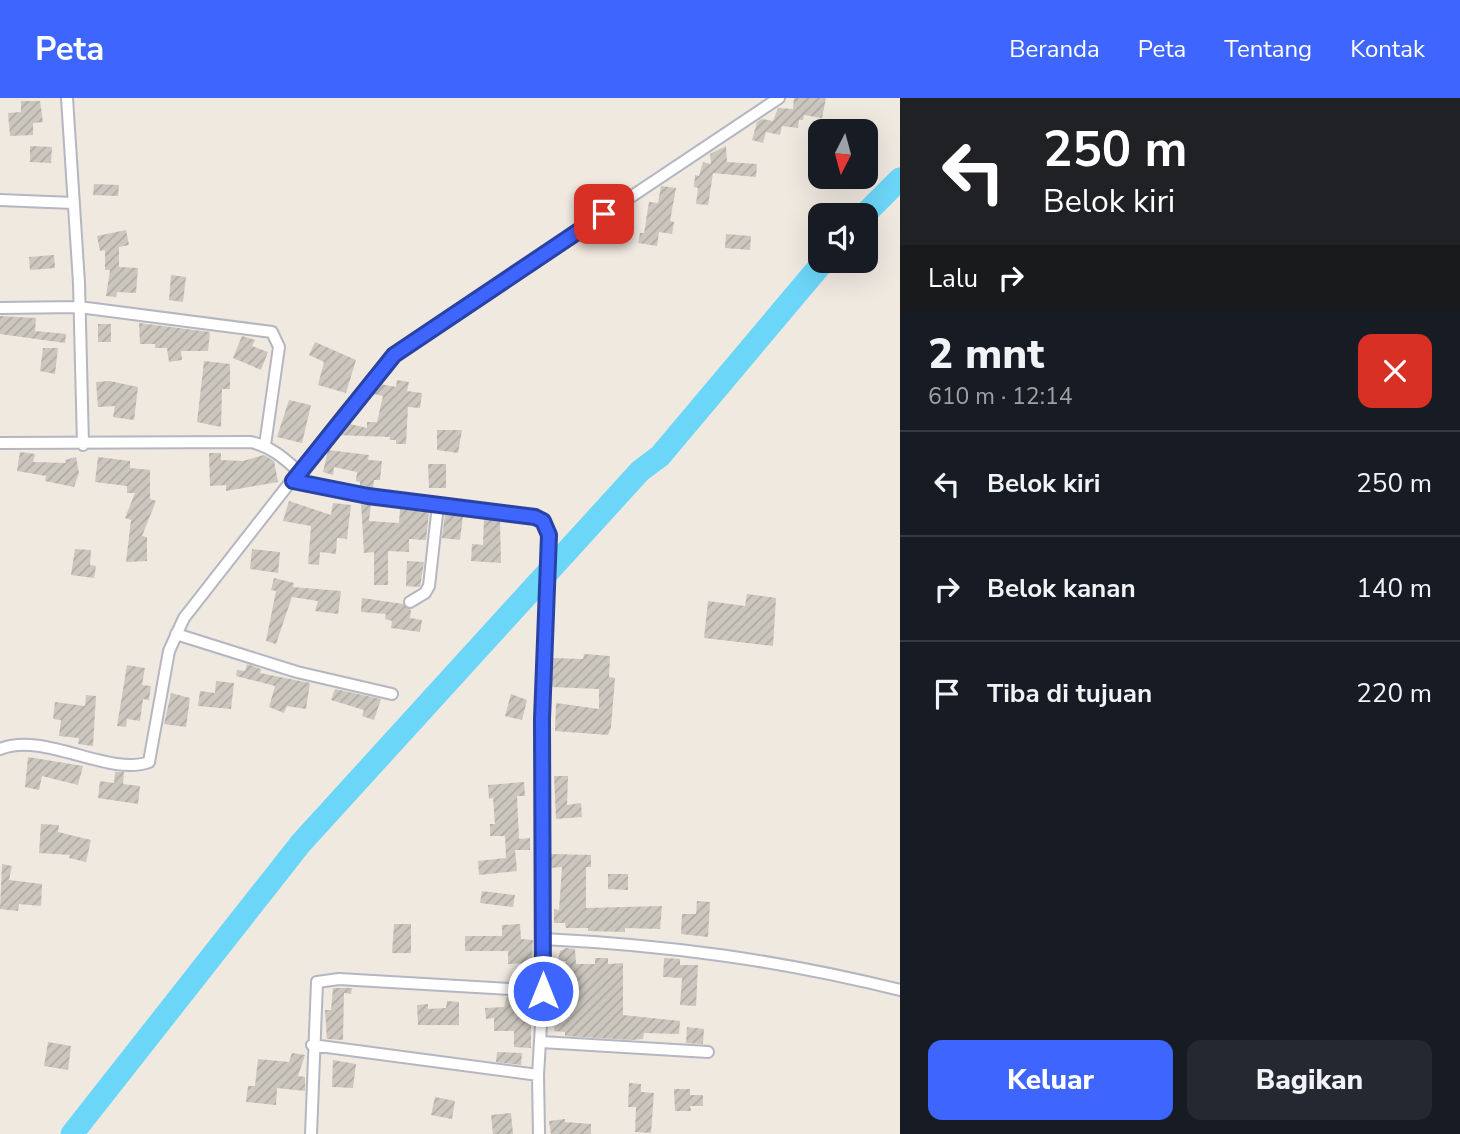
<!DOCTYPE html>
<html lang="id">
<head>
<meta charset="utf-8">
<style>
	:root { --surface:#171b24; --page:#242831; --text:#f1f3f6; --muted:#9ea1a6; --line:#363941; --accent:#3e66ff }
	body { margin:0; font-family:"Nunito Sans",sans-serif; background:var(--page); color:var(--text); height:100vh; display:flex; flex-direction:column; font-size:26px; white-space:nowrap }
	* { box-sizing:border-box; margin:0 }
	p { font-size:23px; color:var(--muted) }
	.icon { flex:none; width:38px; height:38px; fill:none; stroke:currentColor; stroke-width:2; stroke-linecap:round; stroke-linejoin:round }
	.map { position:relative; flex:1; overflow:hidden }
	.panel { display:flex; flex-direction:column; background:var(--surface); width:560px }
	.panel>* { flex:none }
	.top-card { background:#202124; color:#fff; overflow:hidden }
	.needle { width:46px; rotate:186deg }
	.tools { position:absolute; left:808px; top:21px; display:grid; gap:14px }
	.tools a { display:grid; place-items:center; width:70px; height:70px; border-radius:14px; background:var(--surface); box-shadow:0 7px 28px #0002; font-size:35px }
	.pin { position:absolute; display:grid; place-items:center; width:60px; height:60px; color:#fff; margin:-30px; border-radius:14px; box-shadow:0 4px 10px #0006 }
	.me { position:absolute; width:77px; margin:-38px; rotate:0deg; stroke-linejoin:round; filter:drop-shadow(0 0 5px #0008) }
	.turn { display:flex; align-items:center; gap:24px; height:147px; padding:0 28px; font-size:32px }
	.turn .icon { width:91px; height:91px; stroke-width:2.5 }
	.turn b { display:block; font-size:49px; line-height:60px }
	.then { display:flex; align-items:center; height:66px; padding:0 28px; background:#0003; gap:14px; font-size:26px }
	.round { display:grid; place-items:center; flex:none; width:74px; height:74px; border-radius:14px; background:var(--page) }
	.overview { display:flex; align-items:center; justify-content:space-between; height:119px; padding:0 28px }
	h1 { font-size:42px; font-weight:800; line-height:52px }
	.primary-button { display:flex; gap:14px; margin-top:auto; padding:14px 28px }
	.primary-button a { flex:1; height:80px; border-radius:14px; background:var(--accent); color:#fff; font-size:28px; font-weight:800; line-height:80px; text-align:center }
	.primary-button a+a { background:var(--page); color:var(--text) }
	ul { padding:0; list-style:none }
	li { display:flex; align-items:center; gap:21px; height:105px; padding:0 28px; border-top:2px solid var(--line) }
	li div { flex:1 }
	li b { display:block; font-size:26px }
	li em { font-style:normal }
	header { display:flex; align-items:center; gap:42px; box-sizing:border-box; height:98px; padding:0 35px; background:var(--accent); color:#fff }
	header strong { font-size:33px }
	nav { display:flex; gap:38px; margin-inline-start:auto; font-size:24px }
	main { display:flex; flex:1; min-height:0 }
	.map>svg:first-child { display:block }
</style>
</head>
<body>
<header>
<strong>Peta</strong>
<nav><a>Beranda</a><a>Peta</a><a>Tentang</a><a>Kontak</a></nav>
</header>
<main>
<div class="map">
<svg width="900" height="1036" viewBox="0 0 900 1036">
	<defs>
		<pattern id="building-hatch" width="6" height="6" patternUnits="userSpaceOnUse" patternTransform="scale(1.75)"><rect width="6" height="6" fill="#cbc7be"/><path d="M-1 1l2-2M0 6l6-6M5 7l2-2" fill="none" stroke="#afaba4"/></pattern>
	</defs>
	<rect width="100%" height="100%" fill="#f0e9e0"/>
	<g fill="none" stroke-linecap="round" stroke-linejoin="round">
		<path stroke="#6cd6f9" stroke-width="23" d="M864,117l36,-36
			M72,1036l229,-291 339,-372 20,-15 164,-195"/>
	</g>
	<path fill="url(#building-hatch)" d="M794,0h32l-4,20 -18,-3 -1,5h-4l-1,8 -16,-2 -2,9 -14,-3 -3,11 -11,-3 5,-18 5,-3 11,2 5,-13 15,1z
		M21,3h19l3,21 -10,1v12l-23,1 -2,-23 13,-1z
		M30,48l22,1 -1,16 -21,-1z
		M726,48l1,16 30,2 -1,13 -43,-4 -5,32 -12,-1 2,-16 -4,-1 1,-12 4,1 4,-14 8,2 -1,-10z
		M94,86l25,1 -1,11 -25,-1z
		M661,88l15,2 -6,33 4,1 -2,12 -13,-2 -2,14 -19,-3 2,-10h4l5,-31 9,1z
		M126,132l3,15 -10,2v20l19,1 -2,25 -19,-1 -1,5 -10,-1 4,-26h-5v-20l-5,1 -3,-15z
		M726,136l25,2 -1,14 -25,-2z
		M54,157l1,13 -25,2 -1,-13z
		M171,177l15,2 -3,25 -14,-2z
		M0,218l36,2 -1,13 31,3 -1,9 -65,-9z
		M139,225l71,9 -2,19h-27l1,9 -13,2 -2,-14h-12v-4h-15z
		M98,226h13v18h-13z
		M242,238l13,4 -3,6 16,6 -7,18 -28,-12z
		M315,244l41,18 -10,33 -28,-8 6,-23 -15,-7z
		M43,250h15l-3,26 -15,-3z
		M204,263l26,3v25h-8l-1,38 -24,-5z
		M397,282l12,2 -2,9 15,2 -2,15 -12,-1 -2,37h-10v-4h-6v-3l-53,-2 9,-12 21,5v-6h10l6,-26 -10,-2 1,-3 6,-7 16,3z
		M110,283l28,6 -4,33 -21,-3 2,-11 -17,1 -2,-25z
		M289,302l22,5 -9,38 -25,-6z
		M437,332h25l-4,23 -21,-3z
		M328,352l41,5 -1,5 14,1 -2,19h-6l-1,9 -4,-1 -9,-2v-4l-4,-1 1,-9 -23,-5 -1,8 -10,-3z
		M20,354l15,2 -2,8 33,1 -1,-3 11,-3 3,16 -5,14 -29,-6 1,-5 -29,-5z
		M209,355h12v7l22,1 21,-6 10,6 4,21 -52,9v-6l-16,1z
		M98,359l32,4v7l20,2v29l6,2 -14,35 5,1v24l-21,1 5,-42 -6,-2 10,-25h-8v-7l-32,-4z
		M428,366h18v24h-17z
		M289,403l42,14 2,-12 18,2 -4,34 -10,-1 -1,16 -16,-2 -1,13 -11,-1 3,-38 -28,-5z
		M361,405l10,1 -2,17 30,2 1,-14 29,3 -3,28 -17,-1v13l-21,-1v34h-14v-33l-10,1z
		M445,416l18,2 -3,24 -18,-2z
		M484,421l16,2 1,42 -30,-2 1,-17 11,1z
		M75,451l16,1 -1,15 6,1 -2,12 -23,-3z
		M252,451l28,3 -2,21 -28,-4z
		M407,463l17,1 -4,25 -14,-1z
		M274,480l20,5 -1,4 48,4 -3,23 -23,-3 3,-10 -26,-4 -16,47 -10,-3 10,-50 -5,-1z
		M747,496l29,4 -3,48 -69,-8 4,-37 37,5z
		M362,500l41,6 8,6 -1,8 12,2 -2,12 -29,-4 1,-7 -7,-2 1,-5 -25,-2z
		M584,556l26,2 -1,21 6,1 -4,49 -3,8 -53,-4 1,-28 43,6v-20l-48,-2 1,-29 31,1z
		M247,566l14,5 -1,4 50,10 -4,26 -19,-3 -3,7 -15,-6 6,-21 -39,-10 1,-6 8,1z
		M127,567l18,3 -3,17 9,1 -2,14 -6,-1 -3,22 -13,-2 -1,8 -9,-1z
		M216,583l18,2 -3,26 -33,-3 2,-15 15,2z
		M335,591l46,10 -7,21 -12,-4 2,-6 -33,-10z
		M171,595l19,5 -4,29 -22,-3z
		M511,596l16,6 -5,20 -17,-4z
		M86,597l10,1 -3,50 -15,-2 1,-6 -20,-2 2,-16 -8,-1 2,-17 30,4z
		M28,659l55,9 -5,19 -36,-9 -3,14 -14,-3z
		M115,674h9l-1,12 17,2 -2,18 -40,-6 2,-17 14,2z
		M554,678h14l-1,29 14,-2 1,14 -26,2z
		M524,684l1,14h-8l2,43 11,-1v12h-15l2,21 -38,4 -1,-14 28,-3 -1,-22h-15v-12h5l-2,-26 -4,1 -1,-14z
		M41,726l18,1 -1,7 33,8 -5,22 -17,-4 1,-3 -31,-2z
		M550,756l41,1v12h-5v41l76,-2 -2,23 -35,-1v4l-37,-1v-3h-22l-1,-5h-11v-14l5,1 3,-43 -12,1z
		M2,766l10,2 -3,14 33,4 -1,22 -22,-2 -1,7 -18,-2z
		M608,776h20v16l-20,-1z
		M482,793l33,4 -2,12 -33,-4z
		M697,803l13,1 -2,35 -27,-3 1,-20h14z
		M394,826h17v29h-19z
		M520,826l1,15 12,1 -1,23 -24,1v-13h-43v-15h37v-11z
		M566,850l9,1 1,15h19v-6h13v6l15,-1v52l57,6 -1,13 -35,-1 -1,6 -12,1 -66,-4v-4l-11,-1 1,-13 -4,-1 5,-36h10v-20h-8l2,-10z
		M664,860l16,1v6h18l-2,41 -16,-1 2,-27 -19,-1z
		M333,890h19l-1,6 -7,-1 -1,47 -16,-1 -2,-29h6z
		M507,899l28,1 -4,20v30l-17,-1v-16h-20v-13l-8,1 -1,-11 19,-1z
		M447,903l12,1v23h-41l-1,-20 11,-1v5l18,-1z
		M687,929l17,2 -1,15 -17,-1z
		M48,944l23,4 -3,24 -24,-4z
		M497,954l25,1 -1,12 -25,-3z
		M292,955l13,2 -7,21 7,1v14l-28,-3 -1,17 -30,-3 2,-16h7l3,-27 31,3z
		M333,962l23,4 -3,24 -21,-1z
		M629,985l12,1v8l13,1 -3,40 -16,-1 1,-25h-8z
		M674,991h16v6h13v11h-13l1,5h-16z
		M435,999l20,4 -3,18 -21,-4z
		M511,1015l2,21h-20l-2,-19z
		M565,1021v3l26,2v10h-40l-2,-13z"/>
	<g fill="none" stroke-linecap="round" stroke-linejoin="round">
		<defs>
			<path id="minor" d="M67,0l12,185 4,162
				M0,102l73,3
				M0,210l79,-1 193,25 7,15 -14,98
				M0,345l251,-1c20,5 32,15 47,29
				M293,383l75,15 167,21 11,8 3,10 -7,184 1,272 -5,84 1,59
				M410,504l15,-9 4,-7 9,-81
				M176,536l121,38 95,22
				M0,651c44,-18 109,28 149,13l20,-111 15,-33 158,-202 52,-61 385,-257
				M543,841c125,6 236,21 357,51
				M541,944l167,10
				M312,947l226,30
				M311,1036l6,-152 22,-3 204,12"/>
		</defs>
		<use href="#minor" stroke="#b4b6c2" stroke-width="14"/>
		<use href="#minor" stroke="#fff" stroke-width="10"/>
	</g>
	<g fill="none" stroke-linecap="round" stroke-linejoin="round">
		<defs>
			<path id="route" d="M543,893l-1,-272 7,-184 -6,-14 -8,-4 -167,-21 -75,-15 101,-126 210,-141"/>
		</defs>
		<use href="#route" stroke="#2842a6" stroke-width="18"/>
		<use href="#route" stroke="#3e66ff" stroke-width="12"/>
	</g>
</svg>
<div class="tools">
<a><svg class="needle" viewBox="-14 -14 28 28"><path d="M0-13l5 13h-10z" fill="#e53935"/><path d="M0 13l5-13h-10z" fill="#9ea1a6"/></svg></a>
<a><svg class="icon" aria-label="sound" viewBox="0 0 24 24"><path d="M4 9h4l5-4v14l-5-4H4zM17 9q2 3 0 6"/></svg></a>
</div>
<div class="pin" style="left:604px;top:116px;background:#d93025"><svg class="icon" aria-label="arrive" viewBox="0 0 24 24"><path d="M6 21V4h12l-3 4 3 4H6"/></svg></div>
<svg class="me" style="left:543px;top:893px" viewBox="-20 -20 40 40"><circle r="17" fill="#3e66ff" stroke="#fff" stroke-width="3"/><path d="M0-11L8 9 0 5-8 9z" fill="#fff"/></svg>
</div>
<section class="panel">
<div class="top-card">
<div class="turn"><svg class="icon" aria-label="left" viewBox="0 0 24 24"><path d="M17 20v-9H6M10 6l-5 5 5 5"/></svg><div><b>250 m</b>Belok kiri</div></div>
<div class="then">Lalu<svg class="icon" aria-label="right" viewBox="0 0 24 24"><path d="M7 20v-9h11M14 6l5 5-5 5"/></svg></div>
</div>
<div class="overview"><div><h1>2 mnt</h1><p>610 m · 12:14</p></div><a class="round" style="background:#d93025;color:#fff"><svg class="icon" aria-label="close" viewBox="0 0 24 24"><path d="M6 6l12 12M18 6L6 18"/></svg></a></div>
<ul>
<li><svg class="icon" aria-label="left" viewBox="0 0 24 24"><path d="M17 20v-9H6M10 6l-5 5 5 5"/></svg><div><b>Belok kiri</b></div><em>250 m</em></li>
<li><svg class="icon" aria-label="right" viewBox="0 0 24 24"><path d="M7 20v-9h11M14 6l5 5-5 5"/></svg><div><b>Belok kanan</b></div><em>140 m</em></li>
<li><svg class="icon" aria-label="arrive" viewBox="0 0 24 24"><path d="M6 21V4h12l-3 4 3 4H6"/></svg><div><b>Tiba di tujuan</b></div><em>220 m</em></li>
</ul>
<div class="primary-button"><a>Keluar</a><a>Bagikan</a></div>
</section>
</main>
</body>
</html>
